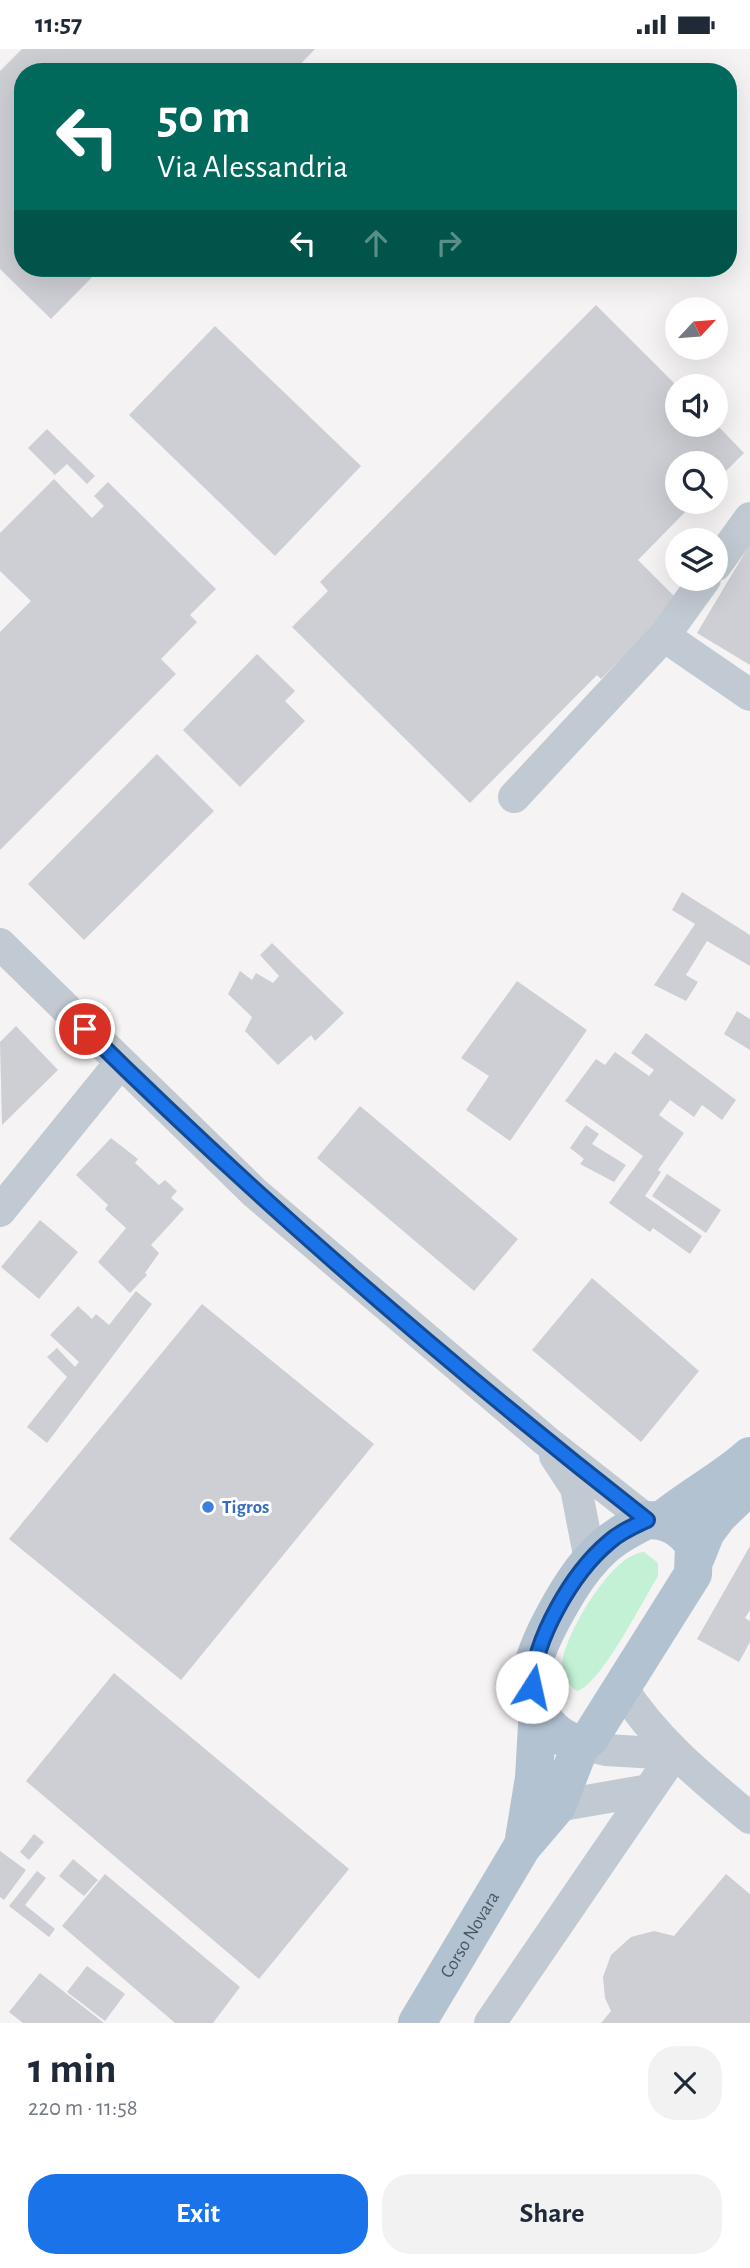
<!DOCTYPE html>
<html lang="en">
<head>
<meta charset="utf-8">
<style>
	:root { --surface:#fff; --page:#f2f2f3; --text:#1f2937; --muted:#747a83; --accent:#1a73e8 }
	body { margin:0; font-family:"Alegreya Sans",sans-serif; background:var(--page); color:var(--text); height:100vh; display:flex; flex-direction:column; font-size:26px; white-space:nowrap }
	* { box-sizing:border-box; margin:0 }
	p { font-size:23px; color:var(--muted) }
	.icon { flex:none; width:38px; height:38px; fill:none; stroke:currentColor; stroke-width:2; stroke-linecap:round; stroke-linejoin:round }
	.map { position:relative; height:1974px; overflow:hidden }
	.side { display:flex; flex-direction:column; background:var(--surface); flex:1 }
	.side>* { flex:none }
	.hud { position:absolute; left:14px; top:14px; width:723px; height:214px; border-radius:28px; box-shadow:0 7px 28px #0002; background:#00695c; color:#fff; overflow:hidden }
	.needle { width:46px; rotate:64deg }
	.fabs { position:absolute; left:665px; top:248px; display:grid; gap:14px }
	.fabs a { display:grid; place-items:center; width:63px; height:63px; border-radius:50%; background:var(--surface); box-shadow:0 7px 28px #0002; font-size:35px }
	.pin { position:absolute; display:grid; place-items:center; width:60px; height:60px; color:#fff; margin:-30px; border:4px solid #fff; border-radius:50%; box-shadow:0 2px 7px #0007 }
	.me { position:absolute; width:77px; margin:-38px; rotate:10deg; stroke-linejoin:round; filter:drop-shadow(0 0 5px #0008) }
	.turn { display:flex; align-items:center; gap:24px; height:147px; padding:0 28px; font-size:32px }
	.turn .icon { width:91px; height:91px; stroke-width:2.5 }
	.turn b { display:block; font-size:49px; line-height:60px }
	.lanes { display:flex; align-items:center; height:66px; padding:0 28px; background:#0003; justify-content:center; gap:35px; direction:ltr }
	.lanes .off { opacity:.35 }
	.round { display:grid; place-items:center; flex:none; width:74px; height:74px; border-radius:28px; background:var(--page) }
	.headline { display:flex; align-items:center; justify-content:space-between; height:119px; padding:0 28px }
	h1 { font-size:42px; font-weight:700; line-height:52px }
	.cta { display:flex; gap:14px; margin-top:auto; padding:14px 28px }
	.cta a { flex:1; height:80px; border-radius:28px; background:var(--accent); color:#fff; font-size:28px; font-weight:700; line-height:80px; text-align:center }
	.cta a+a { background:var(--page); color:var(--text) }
	.status { display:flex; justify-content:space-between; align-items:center; height:49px; padding:0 35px; background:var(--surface); direction:ltr }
	.status svg { height:19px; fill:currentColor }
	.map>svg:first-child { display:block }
</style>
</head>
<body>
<div class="status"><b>11:57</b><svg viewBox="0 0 49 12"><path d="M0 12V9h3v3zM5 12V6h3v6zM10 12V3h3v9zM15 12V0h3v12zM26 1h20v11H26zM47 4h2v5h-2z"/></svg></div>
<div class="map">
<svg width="750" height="1974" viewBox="0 0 750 1974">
	<rect width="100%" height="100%" fill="#f5f3f3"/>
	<path fill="#c3f1d5" d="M644,1503l14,11v13c-15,24 -58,110 -81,115 -10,-6 -17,-20 -14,-33 6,-29 49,-104 81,-106z"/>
	<path fill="#cdcfd5" d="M22,0h293l-22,23h-270v196h78l-50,51 -51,-50v-198z
		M596,256l81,81v39h40l27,28 -28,28v-17h-39v38h18l-57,58 41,41 -78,78 -4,-4 -127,128 -178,-176 36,-36 -8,-9z
		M215,277l146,140 -86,90 -146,-141z
		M47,380l48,47 -8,8 -20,-20 -12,11 -27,-27z
		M54,430l38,39 12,-12 -10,-10 14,-14 108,107 -26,26 7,7 -36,37 15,15 -176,176v-218l31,-31 -31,-30v-38z
		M750,495v121l-53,-32z
		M257,605l38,37 -10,10 20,20 -65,66 -57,-57z
		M157,705l57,57 -130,129 -56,-56z
		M682,843l68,43v31l-43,-25 -21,34 12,7 -12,19 -32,-16 41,-61 -23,-14z
		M272,894l72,70 -29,28 -4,-6 -33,30 -33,-34 7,-14 -24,-23 12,-23 12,9 4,-7 17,10 6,-7 -19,-21z
		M517,932l70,49 -77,111 -44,-31 23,-34 -28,-18z
		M737,962l13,8v31l-26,-16z
		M16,977l42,44 -56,55 -2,-83z
		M646,984l90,67 -14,20 -20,-15 -8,12 -24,-17 -11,15 25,18 -26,37 3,2 -16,24 57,40 -12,18 -37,-26 -3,4 -41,-29 34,-47 -78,-55 31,-42 9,6 10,-13 34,24 5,-6 -23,-17z
		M360,1057l158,133 -44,52 -157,-133z
		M586,1076l13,9 -7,10 34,21 -12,17 -34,-18 4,-5 -14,-11z
		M111,1089l27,21 -3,4 24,22 6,-5 12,11 -6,7 13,11 -33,36 8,8 -14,20 2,2 -17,18 -32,-31 28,-34 -21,-19 3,-4 -32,-30z
		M667,1125l54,36 -15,23 -54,-37z
		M40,1171l38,32 -39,47 -38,-32z
		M592,1229l107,93 -58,71 -109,-92z
		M136,1242l16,13 -105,139 -20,-16 40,-50 -20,-20 10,-9 18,19 4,-5 -29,-27 28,-29 14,13 4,-5 13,11z
		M202,1255l172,140 -193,236 -172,-141z
		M750,1497v64l-5,8 5,3v21l-11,20 -42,-23z
		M114,1624l235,196 -90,110 -233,-198z
		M34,1785l10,8 -15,18 -9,-8z
		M0,1802l26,19 -22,30 -4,-3z
		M73,1810l25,21 -14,16 -25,-20z
		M37,1822l9,7 -21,27 30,24 -6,8 -40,-31z
		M105,1825l135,113 -27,36h-38l-113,-97z
		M726,1825l24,20v129h-149l10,-12 -6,-13 -2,-21 8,-22 20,-18 23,-6 20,5z
		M87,1917l38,28 -20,27 -38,-29z
		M40,1924l64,50h-81l-14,-11z"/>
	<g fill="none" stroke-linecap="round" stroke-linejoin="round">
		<path stroke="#c1cad2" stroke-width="32" d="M716,516l34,-47
			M705,530l-41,57 86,59
			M514,748l150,-161
			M0,895l255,249 290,247 102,80
			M0,1162l120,-148
			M555,1407l21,32 14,72
			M622,1639c34,53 80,90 128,130
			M581,1695l25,6 68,4
			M557,1757l92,-16
			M490,1974l184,-269"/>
		<g stroke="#b3c2d1" stroke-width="38">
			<path d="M647,1471c22,0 33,7 47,24l-1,30 -103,164 -9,6c-34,-7 -55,-43 -48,-78 6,-28 38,-84 57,-105 16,-19 34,-30 57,-41z"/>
			<path d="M662,1471c28,-23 61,-40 88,-64"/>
			<path d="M696,1508l10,-25 12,-16 32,-31"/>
			<path d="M523,1796l11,-67 4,-70"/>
			<path id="s1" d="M417,1974l105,-176 35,-41 24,-62"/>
		</g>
	</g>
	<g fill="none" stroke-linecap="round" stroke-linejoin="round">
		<defs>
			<path id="route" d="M85,980c177,175 366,338 562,491 -13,6 -27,12 -38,22 -37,31 -75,97 -77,145"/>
		</defs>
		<use href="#route" stroke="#114b97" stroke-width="18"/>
		<use href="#route" stroke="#1a73e8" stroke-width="12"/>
	</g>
	<circle fill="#3f7fe0" stroke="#fff" stroke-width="2.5" cx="208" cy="1458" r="7"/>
	<g text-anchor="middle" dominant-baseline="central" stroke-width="6" stroke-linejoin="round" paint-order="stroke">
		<g font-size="19" font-weight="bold" fill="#366cbe" stroke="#fff" text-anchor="start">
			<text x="222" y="1458">Tigros</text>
		</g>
		<g font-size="19" fill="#4a5661" stroke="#fff">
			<text stroke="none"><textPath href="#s1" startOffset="103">Corso Novara</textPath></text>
		</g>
	</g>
</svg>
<div class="fabs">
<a><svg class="needle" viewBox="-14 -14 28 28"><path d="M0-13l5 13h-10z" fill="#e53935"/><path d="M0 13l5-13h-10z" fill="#747a83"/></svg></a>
<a><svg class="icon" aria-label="sound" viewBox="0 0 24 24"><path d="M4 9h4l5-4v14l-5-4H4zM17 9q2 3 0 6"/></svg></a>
<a><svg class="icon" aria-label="search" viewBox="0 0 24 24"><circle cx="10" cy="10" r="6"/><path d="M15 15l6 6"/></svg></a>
<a><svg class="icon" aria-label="layers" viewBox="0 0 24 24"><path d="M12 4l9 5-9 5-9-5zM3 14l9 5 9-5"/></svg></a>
</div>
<div class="pin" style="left:85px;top:980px;background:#d93025"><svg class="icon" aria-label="arrive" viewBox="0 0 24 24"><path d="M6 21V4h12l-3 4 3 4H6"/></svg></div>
<svg class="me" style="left:532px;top:1638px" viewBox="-20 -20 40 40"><circle r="19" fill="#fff"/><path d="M0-13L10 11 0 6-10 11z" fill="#1a73e8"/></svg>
<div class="hud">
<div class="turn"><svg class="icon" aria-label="left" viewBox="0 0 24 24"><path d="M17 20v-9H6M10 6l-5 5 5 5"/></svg><div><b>50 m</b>Via Alessandria</div></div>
<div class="lanes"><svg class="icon" aria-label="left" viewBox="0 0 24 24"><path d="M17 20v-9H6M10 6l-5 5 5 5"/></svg><svg class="icon off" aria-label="ahead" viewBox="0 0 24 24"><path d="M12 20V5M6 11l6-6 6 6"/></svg><svg class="icon off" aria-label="right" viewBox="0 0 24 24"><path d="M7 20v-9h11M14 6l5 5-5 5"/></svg></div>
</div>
</div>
<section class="side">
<div class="headline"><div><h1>1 min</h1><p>220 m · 11:58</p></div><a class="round"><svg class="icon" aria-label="close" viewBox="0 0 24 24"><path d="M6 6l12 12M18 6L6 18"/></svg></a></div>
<div class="cta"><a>Exit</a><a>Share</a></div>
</section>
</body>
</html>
